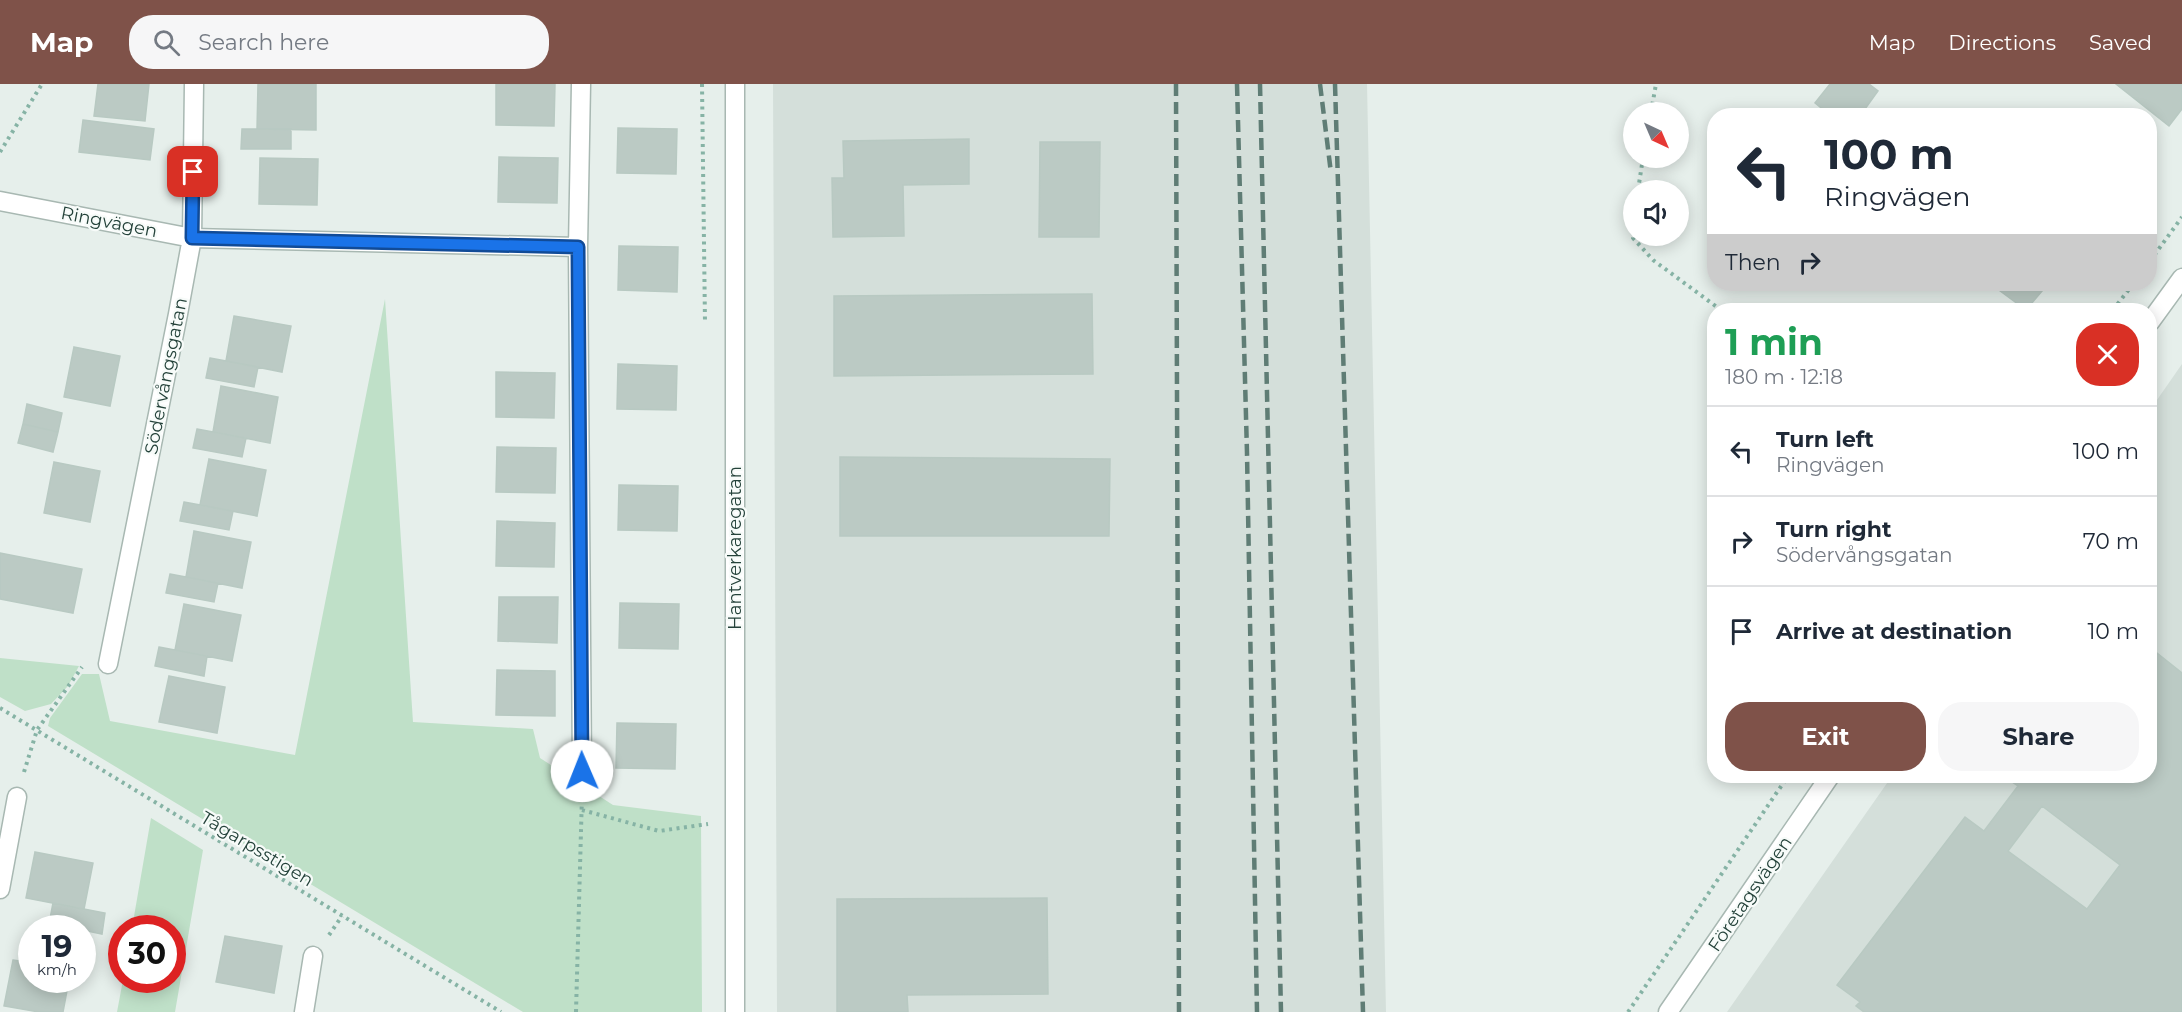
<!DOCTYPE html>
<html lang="en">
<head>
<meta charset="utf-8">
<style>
	:root { --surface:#fff; --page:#f6f6f7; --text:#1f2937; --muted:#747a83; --line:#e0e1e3; --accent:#7f5249 }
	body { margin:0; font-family:Montserrat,sans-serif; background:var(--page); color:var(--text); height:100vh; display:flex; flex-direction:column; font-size:22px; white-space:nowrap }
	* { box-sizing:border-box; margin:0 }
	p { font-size:20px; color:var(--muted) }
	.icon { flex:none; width:33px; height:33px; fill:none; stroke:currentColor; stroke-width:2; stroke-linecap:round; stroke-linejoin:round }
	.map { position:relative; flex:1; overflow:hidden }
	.drawer { position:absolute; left:1707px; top:219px; width:450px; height:480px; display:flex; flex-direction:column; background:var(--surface); border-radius:24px; box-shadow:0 3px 15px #0003 }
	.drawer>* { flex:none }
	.guide { position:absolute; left:1707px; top:24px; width:450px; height:183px; border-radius:24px; box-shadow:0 3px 15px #0003; background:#fff; color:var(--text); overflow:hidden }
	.needle { width:39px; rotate:136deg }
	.fabs { position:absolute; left:1623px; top:18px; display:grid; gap:12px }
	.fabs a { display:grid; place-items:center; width:66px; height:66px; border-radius:50%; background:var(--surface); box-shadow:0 3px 15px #0003; font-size:30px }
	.speed { position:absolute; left:18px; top:831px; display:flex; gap:12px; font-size:30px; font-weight:700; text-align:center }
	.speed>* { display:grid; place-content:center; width:78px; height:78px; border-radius:50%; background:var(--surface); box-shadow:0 3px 15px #0003; line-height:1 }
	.speed small { font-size:15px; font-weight:400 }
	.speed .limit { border:9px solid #d22; background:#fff; color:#111 }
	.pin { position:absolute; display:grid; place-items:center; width:51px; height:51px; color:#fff; margin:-26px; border-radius:12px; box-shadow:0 3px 9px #0006 }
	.me { position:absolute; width:66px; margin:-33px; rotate:359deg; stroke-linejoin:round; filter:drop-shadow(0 0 4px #0008) }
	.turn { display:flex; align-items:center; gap:21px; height:126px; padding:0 18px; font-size:27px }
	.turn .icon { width:78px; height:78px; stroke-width:2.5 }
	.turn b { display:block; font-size:42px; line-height:51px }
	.then { display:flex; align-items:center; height:57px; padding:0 18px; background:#0003; gap:12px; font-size:22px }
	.round { display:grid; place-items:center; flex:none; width:63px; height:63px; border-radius:24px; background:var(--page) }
	.headline { display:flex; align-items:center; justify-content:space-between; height:102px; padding:0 18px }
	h1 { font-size:36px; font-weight:700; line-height:45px; color:#1e9e55 }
	.cta { display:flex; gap:12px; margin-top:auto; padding:12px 18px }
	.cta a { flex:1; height:69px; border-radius:24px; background:var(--accent); color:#fff; font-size:24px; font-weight:700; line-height:69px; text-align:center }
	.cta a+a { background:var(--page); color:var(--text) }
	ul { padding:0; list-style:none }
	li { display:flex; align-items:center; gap:18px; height:90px; padding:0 18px; border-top:2px solid var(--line) }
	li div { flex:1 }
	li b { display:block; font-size:22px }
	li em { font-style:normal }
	header { display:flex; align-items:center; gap:36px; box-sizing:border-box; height:84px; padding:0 30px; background:var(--accent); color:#fff }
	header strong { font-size:28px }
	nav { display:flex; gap:33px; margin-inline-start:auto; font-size:21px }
	.search { width:420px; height:54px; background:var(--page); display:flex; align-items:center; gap:15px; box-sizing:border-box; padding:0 21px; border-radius:24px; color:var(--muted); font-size:22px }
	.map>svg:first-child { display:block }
</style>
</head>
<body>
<header>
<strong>Map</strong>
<div class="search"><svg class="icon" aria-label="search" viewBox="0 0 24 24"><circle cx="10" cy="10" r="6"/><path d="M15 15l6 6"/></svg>Search here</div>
<nav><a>Map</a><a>Directions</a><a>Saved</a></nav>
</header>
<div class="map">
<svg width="2182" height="928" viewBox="0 0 2182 928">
	<rect width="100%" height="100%" fill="#e6efeb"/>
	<path fill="#d4dfda" d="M773,0h594l19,928h-609z
		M2182,280v648h-455l165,-236h258v-366z"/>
	<path fill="#bfe0c8" d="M385,215l28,423 120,7 7,29 73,47 88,11 1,196h-179l-475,-286 2,-8 32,-44h17l11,47 185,34z
		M0,574l79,8 -11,20 -17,18 -26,7 -25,-14z
		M151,734l52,32 -28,162h-58l6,-32h49v-52h-40z"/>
	<path fill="#bbcac4" stroke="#b8c9c2" stroke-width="1.5" fill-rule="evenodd" d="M98,0h51l-4,37 -51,-5z
		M258,0h58v46l-59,-1z
		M496,0h59l-1,42 -58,-1z
		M1830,0h39l9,7 -18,25h-29l-16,-13z
		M2116,0h66v25l-13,17z
		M83,36l71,9 -4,31 -71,-8z
		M618,44l59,1 -1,45 -59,-1z
		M242,45h49v20h-50z
		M969,55v45l-66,1 1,51 -71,1 -1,-59h12l-1,-37z
		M1040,58h60l-1,95h-60z
		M499,73l59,1 -1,45 -59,-1z
		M260,74l58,1 -1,46 -58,-1z
		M619,162l59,1 -1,45 -59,-2z
		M1993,200h55l-22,26 -34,-25z
		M1092,210l1,80 -259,2v-80z
		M234,232l57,10 -9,46 -56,-11z
		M74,263l46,9 -10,50 -46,-9z
		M210,274l48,9 -4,20 -48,-9z
		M618,280l59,2 -1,44 -59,-1z
		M496,288l59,1 -1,45 -58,-1z
		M221,302l57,11 -8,46 -57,-11z
		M27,320l35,9 -4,19 -35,-8z
		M23,340l35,8 -5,20 -35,-9z
		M197,345l49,9 -4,19 -49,-9z
		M497,363l59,1 -1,45 -59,-1z
		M840,373l270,2 -1,77h-269z
		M209,375l57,11 -9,46 -57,-11z
		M54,378l46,9 -10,51 -46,-9z
		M619,401l59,1 -1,45 -59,-1z
		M184,418l49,9 -4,19 -49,-9z
		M497,437l58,2 -1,44 -58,-1z
		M194,447l57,11 -9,46 -56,-11z
		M0,469l82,16 -9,44 -73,-14z
		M170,490l48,9 -4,19 -48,-9z
		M499,513h59l-1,46 -59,-2z
		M620,519l59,1 -1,45 -59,-1z
		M184,520l57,11 -9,46 -57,-11z
		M159,563l48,9 -3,20 -49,-10z
		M2157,569l25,20v339h-318l-8,-6 4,-4 -23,-17 128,-168 19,14 34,-45 -15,-10h147v-113zM2042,722l78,59 -33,44 -79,-58z
		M497,586l58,1v45l-59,-1z
		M169,592l56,11 -8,46 -58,-11z
		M617,639l59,1 -1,45 -59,-1z
		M35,768l58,11 -9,46 -58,-11z
		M1047,814l1,96 -141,1 1,17h-71v-113z
		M53,819l52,10 -3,21 -20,-4v-2l-33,-4z
		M225,852l57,10 -8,47 -58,-11z
		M13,876l19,3v17h37l-6,32h-24l-35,-6z"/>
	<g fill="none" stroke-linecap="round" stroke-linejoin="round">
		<defs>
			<path id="minor" d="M581,0l-3,163 4,524
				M0,117l192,37 386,9
				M2150,238l32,-44
				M108,580l70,-350 14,-76 2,-154
				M0,805l17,-92
				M304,928l9,-56
				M735,928v-928
				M1668,928l162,-236"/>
		</defs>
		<use href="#minor" stroke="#a8b8b2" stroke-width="21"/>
		<path stroke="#86b3a5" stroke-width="4" stroke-dasharray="3 4.5" stroke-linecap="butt" d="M702,0l3,239
			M1651,28l5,-28
			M0,68l42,-68
			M1638,106l5,-32
			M1634,146l-1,8 20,22 68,50
			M2150,177l32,-44
			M2113,226l20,-26
			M0,624l501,304
			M24,688l13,-42 45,-63
			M582,726l77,21 49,-7
			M329,851l13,-19
			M576,928l6,-217
			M1628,928l160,-236"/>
		<use href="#minor" stroke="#fff" stroke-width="18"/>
		<path stroke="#5f7d75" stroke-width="4.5" stroke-dasharray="12 6" stroke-linecap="butt" d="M1176,0l3,928
			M1237,0l10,369 10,559
			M1260,0l21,928
			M1320,0l11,89
			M1335,0l28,928"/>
	</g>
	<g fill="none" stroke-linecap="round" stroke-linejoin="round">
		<defs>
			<path id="route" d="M193,88l-1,66 386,9 4,524"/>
		</defs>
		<use href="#route" stroke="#114b97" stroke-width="15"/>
		<use href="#route" stroke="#1a73e8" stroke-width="10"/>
	</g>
	<g text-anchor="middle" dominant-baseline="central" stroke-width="4.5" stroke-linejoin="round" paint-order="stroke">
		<g font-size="18" fill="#24423a" stroke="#f7fbf9">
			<text transform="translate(109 138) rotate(11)">Ringvägen</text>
			<text transform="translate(166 292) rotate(-79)">Södervångsgatan</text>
			<text transform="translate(735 464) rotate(-90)">Hantverkaregatan</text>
			<text transform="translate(257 765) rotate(31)">Tågarpsstigen</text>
			<text transform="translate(1750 810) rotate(-56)">Företagsvägen</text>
		</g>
	</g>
</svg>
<div class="fabs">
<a><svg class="needle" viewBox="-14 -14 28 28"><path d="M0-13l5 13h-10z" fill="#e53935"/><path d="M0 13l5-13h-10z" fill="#747a83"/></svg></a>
<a><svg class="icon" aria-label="sound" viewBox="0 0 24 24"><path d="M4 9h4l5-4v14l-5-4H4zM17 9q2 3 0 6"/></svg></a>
</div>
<div class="speed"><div>19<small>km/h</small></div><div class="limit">30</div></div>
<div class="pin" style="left:193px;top:88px;background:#d93025"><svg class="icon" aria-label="arrive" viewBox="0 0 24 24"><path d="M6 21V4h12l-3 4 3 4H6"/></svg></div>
<svg class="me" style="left:582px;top:687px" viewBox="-20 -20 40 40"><circle r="19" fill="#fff"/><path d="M0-13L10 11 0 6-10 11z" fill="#1a73e8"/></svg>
<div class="guide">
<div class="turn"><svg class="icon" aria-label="left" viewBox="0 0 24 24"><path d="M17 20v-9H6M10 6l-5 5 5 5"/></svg><div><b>100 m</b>Ringvägen</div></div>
<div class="then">Then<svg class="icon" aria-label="right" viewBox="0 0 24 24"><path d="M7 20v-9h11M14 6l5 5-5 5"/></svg></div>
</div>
<section class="drawer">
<div class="headline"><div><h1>1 min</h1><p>180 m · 12:18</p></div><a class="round" style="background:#d93025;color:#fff"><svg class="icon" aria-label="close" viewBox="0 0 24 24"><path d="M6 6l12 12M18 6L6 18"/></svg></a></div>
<ul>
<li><svg class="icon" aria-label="left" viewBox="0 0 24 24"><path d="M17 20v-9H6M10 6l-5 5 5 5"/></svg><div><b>Turn left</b><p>Ringvägen</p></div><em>100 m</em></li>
<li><svg class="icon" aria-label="right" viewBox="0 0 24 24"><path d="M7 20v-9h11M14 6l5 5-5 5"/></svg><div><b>Turn right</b><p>Södervångsgatan</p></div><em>70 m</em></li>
<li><svg class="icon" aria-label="arrive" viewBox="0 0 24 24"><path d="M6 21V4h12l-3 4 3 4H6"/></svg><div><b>Arrive at destination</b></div><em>10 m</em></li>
</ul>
<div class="cta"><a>Exit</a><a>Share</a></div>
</section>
</div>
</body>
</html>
